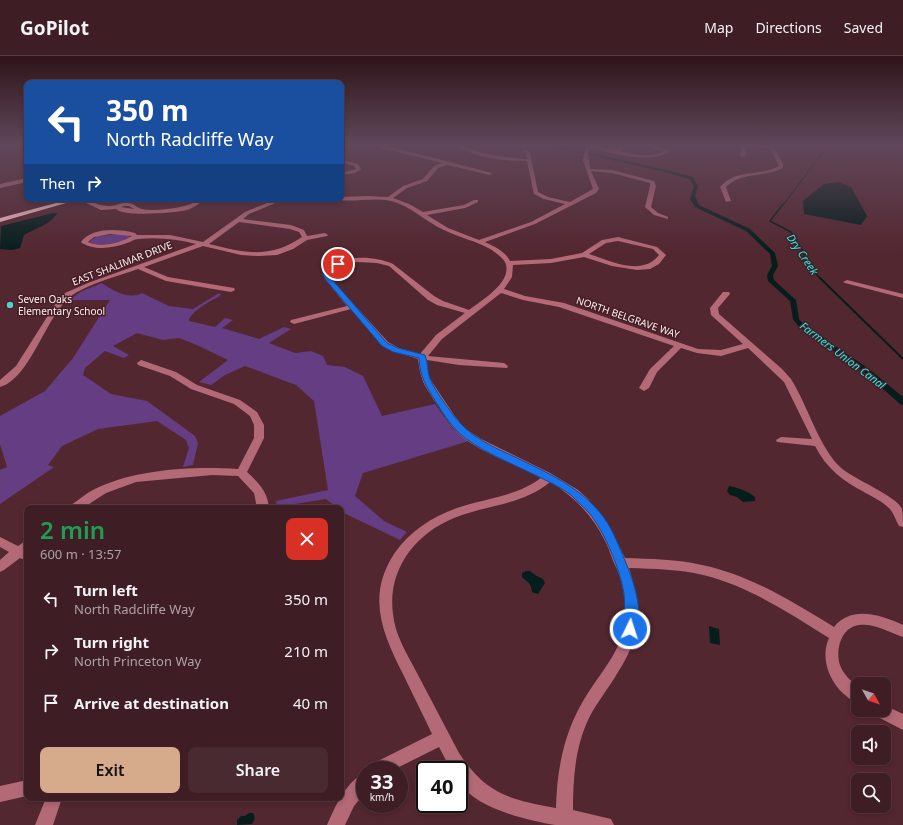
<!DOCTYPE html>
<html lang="en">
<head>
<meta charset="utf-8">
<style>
	:root { --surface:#3e1d24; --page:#492a31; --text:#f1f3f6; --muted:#ada2a6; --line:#573b41; --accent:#d6ab8b }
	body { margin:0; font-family:"Noto Sans",sans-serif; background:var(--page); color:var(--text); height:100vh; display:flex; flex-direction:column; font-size:15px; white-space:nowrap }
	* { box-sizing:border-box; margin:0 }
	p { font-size:13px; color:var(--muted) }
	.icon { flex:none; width:22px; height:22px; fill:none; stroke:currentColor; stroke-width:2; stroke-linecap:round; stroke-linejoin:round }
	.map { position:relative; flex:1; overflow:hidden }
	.details { position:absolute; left:24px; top:449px; width:320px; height:296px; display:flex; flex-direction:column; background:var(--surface); border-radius:8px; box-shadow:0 2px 6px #0003,0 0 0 1px var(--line) }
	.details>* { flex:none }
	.banner { position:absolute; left:24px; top:24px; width:320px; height:122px; border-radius:8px; box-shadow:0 2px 6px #0003,0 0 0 1px var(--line); background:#1a4fa0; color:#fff; overflow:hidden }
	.needle { width:26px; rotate:130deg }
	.buttons { position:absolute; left:851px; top:621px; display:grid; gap:8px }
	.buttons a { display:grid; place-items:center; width:40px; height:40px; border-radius:8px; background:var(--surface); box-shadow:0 2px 6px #0003,0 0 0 1px var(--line); font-size:20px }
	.speed { position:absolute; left:356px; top:705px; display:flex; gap:8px; font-size:20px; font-weight:700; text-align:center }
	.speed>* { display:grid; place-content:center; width:52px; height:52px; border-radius:50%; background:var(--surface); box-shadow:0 2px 6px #0003,0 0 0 1px var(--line); line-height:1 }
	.speed small { font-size:10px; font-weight:400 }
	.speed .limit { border:2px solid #111; border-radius:6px; background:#fff; color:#111 }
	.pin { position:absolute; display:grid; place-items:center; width:34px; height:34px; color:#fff; margin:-17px; border:2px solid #fff; border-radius:50%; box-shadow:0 1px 4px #0007 }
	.me { position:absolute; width:44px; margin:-22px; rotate:4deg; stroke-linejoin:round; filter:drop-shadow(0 0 3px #0008) }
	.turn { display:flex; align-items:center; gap:14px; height:84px; padding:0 16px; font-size:18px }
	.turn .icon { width:52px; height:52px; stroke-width:2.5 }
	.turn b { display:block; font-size:28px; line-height:34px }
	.then { display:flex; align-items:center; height:38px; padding:0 16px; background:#0003; gap:8px; font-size:15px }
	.round { display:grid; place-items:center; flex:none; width:42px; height:42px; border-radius:8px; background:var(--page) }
	.head { display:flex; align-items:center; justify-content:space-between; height:68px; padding:0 16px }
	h1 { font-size:24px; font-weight:600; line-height:30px; color:#1e9e55 }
	.cta { display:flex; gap:8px; margin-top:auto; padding:8px 16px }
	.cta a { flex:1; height:46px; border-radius:8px; background:var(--accent); color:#111; font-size:16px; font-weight:600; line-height:46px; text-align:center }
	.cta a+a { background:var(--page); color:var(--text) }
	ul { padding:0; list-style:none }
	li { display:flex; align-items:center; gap:12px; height:52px; padding:0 16px }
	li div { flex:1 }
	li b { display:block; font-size:15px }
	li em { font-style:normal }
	header { display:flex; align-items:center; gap:24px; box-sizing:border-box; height:56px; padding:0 20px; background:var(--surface); border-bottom:1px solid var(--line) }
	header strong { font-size:19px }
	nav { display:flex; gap:22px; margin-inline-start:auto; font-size:14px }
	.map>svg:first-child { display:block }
</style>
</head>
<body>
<header>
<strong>GoPilot</strong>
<nav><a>Map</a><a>Directions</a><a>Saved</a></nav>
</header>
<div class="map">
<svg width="903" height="769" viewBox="0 0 903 769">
	<rect width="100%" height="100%" fill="#532730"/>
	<path fill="#653d83" d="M122,178l7,1 1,3c-11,4 -31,10 -41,4l8,-6z
		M102,227c11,8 27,17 40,10l27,13 24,3 26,-16 2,2c-8,5 -31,16 -32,26l26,6 10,-9 8,2 -11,8 37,11 25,-12 7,2 -22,14 26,10 16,-2 12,5 4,9 18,2 18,9 19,40 53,-12 18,25 16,12 -106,32 -8,23 29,25 23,11 -7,8 -56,-27 -3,-2v-3h-4l-11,-9 -49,8 -1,-6 52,-11 -14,-89 -18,-16 -51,-19 -20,9 -14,10 -12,-3 29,-22 -29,-14 -20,-8 -16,2 -26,-7 -24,13 16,9 -5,3 -19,-7 -20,17 -2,7 28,19 36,7 48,35 3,7 -5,22 -10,2 6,-19 -3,-8 -29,-19 -59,8 -36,17 -14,19 6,2 -54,37v-34l7,-3 -7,-23v-28l45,-25 28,-33 37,-58h-40l10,-8z"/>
	<path fill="#051e1c" d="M839,126l12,5 16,29 -6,9 -57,-11 -1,-13 21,-17z
		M53,157h4c-5,11 -23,16 -33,22l-4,13 -8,2 -12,-1 1,-23z
		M729,430c7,1 21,6 26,11v4l-12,1 -6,-5 -7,-2 -3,-4z
		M526,515h4l5,4 8,4 2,4 -7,11 -6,-2c-1,-10 -4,-9 -10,-15v-4z
		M709,570l10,3 1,16 -10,-2z
		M249,757h4c2,4 2,7 -1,11l-15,1v-5l4,-4h4z"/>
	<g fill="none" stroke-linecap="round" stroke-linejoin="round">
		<path stroke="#051e1c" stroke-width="1" d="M783,149l46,-61"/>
		<path stroke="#051e1c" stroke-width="1.5" d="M783,148l-13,17 21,11 26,43 4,4"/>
		<path stroke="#051e1c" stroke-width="2" d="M820,222l83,81"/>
		<path fill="#051e1c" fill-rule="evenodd" d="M539,88h10l113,25 31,8 5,9 -3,10 4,9 51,24 25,24 3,13 -5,9 1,5 22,20 3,19 4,5 66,45 34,28v8l-3,-1 -36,-32 -66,-46 -5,-7 -3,-18 -22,-20 -1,-6 5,-9 -2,-12 -24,-23 -51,-24 -5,-8 4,-13 -5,-7 -28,-8z"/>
		<path fill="#b46977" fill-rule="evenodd" d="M380,88l112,29 -2,2 -43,-10 -9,3 -11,13 -20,7 -14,10 16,6 14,8 41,-7 10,-5h4v2l-13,6 -38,7 21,13 31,12 52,-18 34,-18 -21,-5 -10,-5 -7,-33c-24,0 -53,-3 -74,-17 9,0 18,6 27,8 15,4 31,6 47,7l-1,-5 -4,-3 4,-1 4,3 8,39 10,5 22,5 23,-13 -10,-29 3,-13 -4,-3h10l22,6 12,-6h7l-14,7c13,3 33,8 45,0l-26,-7h10l21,6v2c-20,12 -57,1 -79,-4l-2,6 2,15 22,1 42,11 2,5 -5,21 7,6 10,4v2l-14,-4 -9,-8 5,-21v-3l-38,-10 -21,-2 8,18 -3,4 -61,31 -50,18c10,5 20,9 25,19l41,-2 31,-6 20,-13 16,-3 39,10 9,8 -7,9 -9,5 -13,1 -25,-4 -28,-9 -33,6 -38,2 -1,12 -8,12 21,7 39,7 134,46 23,1 22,-6 -32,-29 -1,-7 13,-16h6l1,2 -12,14 1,6 63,55 9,10c16,25 28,68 49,88 13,12 57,29 62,42 1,5 1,13 1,18l-4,-1c-3,-5 -5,-12 -9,-17 -7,-7 -17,-12 -26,-17 -21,-11 -38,-24 -49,-46l-38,-4 -1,-2 5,-3 31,2 -28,-57 -36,-34 -27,8 -24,-3 -16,-5 -24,24 -8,16 -5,3 -5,-3 11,-19 24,-23 -115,-39 -36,-7 -22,-7 -59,46 -14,17 76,7 4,3 -1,2 -48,-3 -32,-5 1,15 4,7 22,33 10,13 17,11 69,34 28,17 10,9 19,23 18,36c26,1 52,1 77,7 48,10 91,37 132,62 18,-22 47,-12 69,-2v12c-14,-5 -29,-14 -44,-12 -18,2 -24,26 -19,40 3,9 11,16 18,22v16c-24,-10 -40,-41 -29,-65 -40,-25 -80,-52 -126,-63 -24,-6 -49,-6 -74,-7 13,39 12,69 -11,104 -9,16 -21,30 -29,46 -14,29 -16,61 -16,92l38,9 3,6c-19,0 -40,0 -59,0 -25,-4 -82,-17 -95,-43 -2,-3 -1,-8 -1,-12h-8l-12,-23 -46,23h-23l2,-6 60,-30c-9,-19 -19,-39 -28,-58 -21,-41 -38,-79 -10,-122 15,-22 37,-37 63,-46 28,-10 60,-11 85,-31 -28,-14 -61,-23 -84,-44 -9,-9 -15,-20 -22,-30 -12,-19 -15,-21 -18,-44l-25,-8 -11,-5 -31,-37 -57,15 -4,-2 1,-2 56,-14 -22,-27 -2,-6c14,-19 50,-18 70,-9l41,32 9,5 26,9c12,-9 42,-27 37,-45 -1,-6 -9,-11 -14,-15 -15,-9 -32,-12 -48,-20 -18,-8 -33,-24 -53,-29 -18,-4 -35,1 -52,-1l-1,-1h3v-2l26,-1 21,1 15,-11 20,-7 11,-13 8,-3 -61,-15zM618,185l35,8 6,6c-17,22 -48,6 -70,-1l17,-11zM357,206l20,1 12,3 39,34 9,5 28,8 -29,22 -16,19 -21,-6 -11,-6 -58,-64 -1,-5c7,-8 17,-9 28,-11zM550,426c24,14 43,34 55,59 4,7 7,18 10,24 10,19 13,50 7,71 -7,21 -22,38 -34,57 -23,35 -31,73 -32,115 -46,-8 -70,-14 -97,-55 -14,-27 -28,-53 -42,-80 -10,-19 -22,-38 -24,-59 -6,-44 22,-80 61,-96 32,-13 69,-13 96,-36z
			M768,88h4l2,3 9,17v4c-19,10 -42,3 -57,19l5,14 -5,1 -6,-15c16,-19 39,-10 59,-21l-9,-18 -19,-1 -5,2v4l-2,4 -4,-1 2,-9 9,-2 18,1z
			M341,104l17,4 3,5 -6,4 -14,2v-2l15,-4 -2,-3 -13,-4z
			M27,122v4l-27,6v-4z
			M197,143h18c-4,2 -8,1 -12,2 -5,3 -10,7 -16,9 -12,3 -63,7 -71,-1l-15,1 -15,-7 3,-2c9,3 17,7 27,4 4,-1 8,-3 12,-2 6,0 9,5 14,6 13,3 44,-1 55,-8zM124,150h5l5,3 -13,-2z
			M277,143h8l-36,15 -6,5 48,6 13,5 3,6 18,-3 3,2 -1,1 -20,4 -14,9 -16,6 -19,1 -17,-1 -38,-9 -59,21 24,10 66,11 1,2 -4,2 -65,-11 -28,-12c-19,7 -52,15 -68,28 -24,19 -40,82 -70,90v-7l16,-14 38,-60 11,-13 23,-10 108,-39c-19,-5 -38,-7 -58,-5 -4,0 -7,3 -11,4 -14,5 -32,8 -45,0l-1,-1c11,-15 38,-13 54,-9l2,2h33l33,7 42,-30zM239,166l51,7 9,3 3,5c-32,22 -57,16 -93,7zM110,178l22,2c-12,7 -32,12 -44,6l6,-5z
			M310,143h21c-5,3 -16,3 -21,0z
			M847,224l56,14v4l-58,-15 -2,-1z
			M141,304l35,12 21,13 43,15 17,12 7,13v13l-17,34c11,10 21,20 22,36h-12l-3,-15 -16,-17 -26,-1 -76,7 -30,11 -23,15h-14l2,-3c9,-6 18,-14 28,-18 40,-18 95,-21 139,-18l16,-31v-13l-4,-9 -16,-12 -43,-15 -21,-13 -32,-11 -1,-2z
			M0,481l18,9 9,-6v21l-7,-3 -16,12 -4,2v-12l9,-8 -9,-5z
			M884,649l19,9v16l-29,-15 -3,-5h13z
			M365,717v20l-11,13 -9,19h-18c8,-18 19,-44 38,-52z
			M27,724v16l-27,6v-16z
			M46,742h16l-9,27h-18z"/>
		<path fill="#f8bac4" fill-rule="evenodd" d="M71,143h9l-80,23v-4z"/>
	</g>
	<linearGradient id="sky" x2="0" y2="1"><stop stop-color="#2e151a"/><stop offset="0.45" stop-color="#604759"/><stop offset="1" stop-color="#604759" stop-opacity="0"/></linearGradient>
	<rect width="903" height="196" fill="url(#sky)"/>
	<path fill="#1a73e8" stroke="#114b97" d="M336,207l5,1 -11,7v6l57,66 11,5 27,7c3,7 2,16 5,24 5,12 25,40 35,49 14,13 33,21 50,29 37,18 77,35 97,74 6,12 11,25 16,37 7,18 16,46 7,65l-5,1 -4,-1c-4,-8 0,-29 -2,-39 -3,-22 -20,-64 -35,-81 -5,-6 -12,-11 -17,-17 -11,-9 -25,-15 -37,-21 -24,-12 -58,-25 -77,-43 -9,-9 -15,-19 -22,-30 -10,-16 -16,-24 -17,-44l-26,-6 -11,-6 -57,-67 -2,-4 1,-5z"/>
	<circle fill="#55cec5" stroke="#471d26" stroke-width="1.5" cx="10" cy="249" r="4"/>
	<g text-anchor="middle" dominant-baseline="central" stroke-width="3" stroke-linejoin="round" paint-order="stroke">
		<g font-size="10" fill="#fdf1f2" stroke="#471d26">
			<text transform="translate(122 207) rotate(-21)">EAST SHALIMAR DRIVE</text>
			<text transform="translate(628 261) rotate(19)">NORTH BELGRAVE WAY</text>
		</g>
		<g font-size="10" fill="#fdf1f2" stroke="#471d26" text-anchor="start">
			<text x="18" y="243">Seven Oaks<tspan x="18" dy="12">Elementary School</tspan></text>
		</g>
		<g font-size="11" font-style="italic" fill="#19f2e6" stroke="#471d26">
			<text transform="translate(803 198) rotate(56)">Dry Creek</text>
			<text transform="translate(843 299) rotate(37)">Farmers Union Canal</text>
		</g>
	</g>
</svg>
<div class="buttons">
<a><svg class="needle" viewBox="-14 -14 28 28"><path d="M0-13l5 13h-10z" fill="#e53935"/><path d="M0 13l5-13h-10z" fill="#ada2a6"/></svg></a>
<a><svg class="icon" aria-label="sound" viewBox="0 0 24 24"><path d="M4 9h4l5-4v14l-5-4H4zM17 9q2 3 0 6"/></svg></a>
<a><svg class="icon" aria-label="search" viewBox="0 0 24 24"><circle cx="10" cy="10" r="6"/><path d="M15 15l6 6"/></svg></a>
</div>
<div class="speed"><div>33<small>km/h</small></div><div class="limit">40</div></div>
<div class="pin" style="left:338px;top:208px;background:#d93025"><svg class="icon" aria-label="arrive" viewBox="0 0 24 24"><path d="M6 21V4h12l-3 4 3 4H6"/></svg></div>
<svg class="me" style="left:630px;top:573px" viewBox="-20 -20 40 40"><circle r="17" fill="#1a73e8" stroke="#fff" stroke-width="3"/><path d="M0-11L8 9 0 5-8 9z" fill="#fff"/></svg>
<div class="banner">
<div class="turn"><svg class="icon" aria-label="left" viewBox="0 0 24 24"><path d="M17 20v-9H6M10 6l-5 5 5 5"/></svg><div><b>350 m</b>North Radcliffe Way</div></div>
<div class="then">Then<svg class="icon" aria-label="right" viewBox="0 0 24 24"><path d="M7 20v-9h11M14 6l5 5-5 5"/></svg></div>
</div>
<section class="details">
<div class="head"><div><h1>2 min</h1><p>600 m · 13:57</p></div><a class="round" style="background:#d93025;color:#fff"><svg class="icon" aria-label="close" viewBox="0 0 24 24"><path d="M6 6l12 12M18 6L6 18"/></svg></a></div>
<ul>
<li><svg class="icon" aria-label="left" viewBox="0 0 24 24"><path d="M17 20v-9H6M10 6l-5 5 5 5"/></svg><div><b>Turn left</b><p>North Radcliffe Way</p></div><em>350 m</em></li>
<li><svg class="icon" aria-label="right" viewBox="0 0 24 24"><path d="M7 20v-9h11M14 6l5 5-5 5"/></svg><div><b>Turn right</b><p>North Princeton Way</p></div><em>210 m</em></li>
<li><svg class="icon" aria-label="arrive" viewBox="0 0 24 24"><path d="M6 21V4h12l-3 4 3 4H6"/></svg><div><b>Arrive at destination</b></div><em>40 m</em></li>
</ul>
<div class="cta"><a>Exit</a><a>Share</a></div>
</section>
</div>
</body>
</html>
